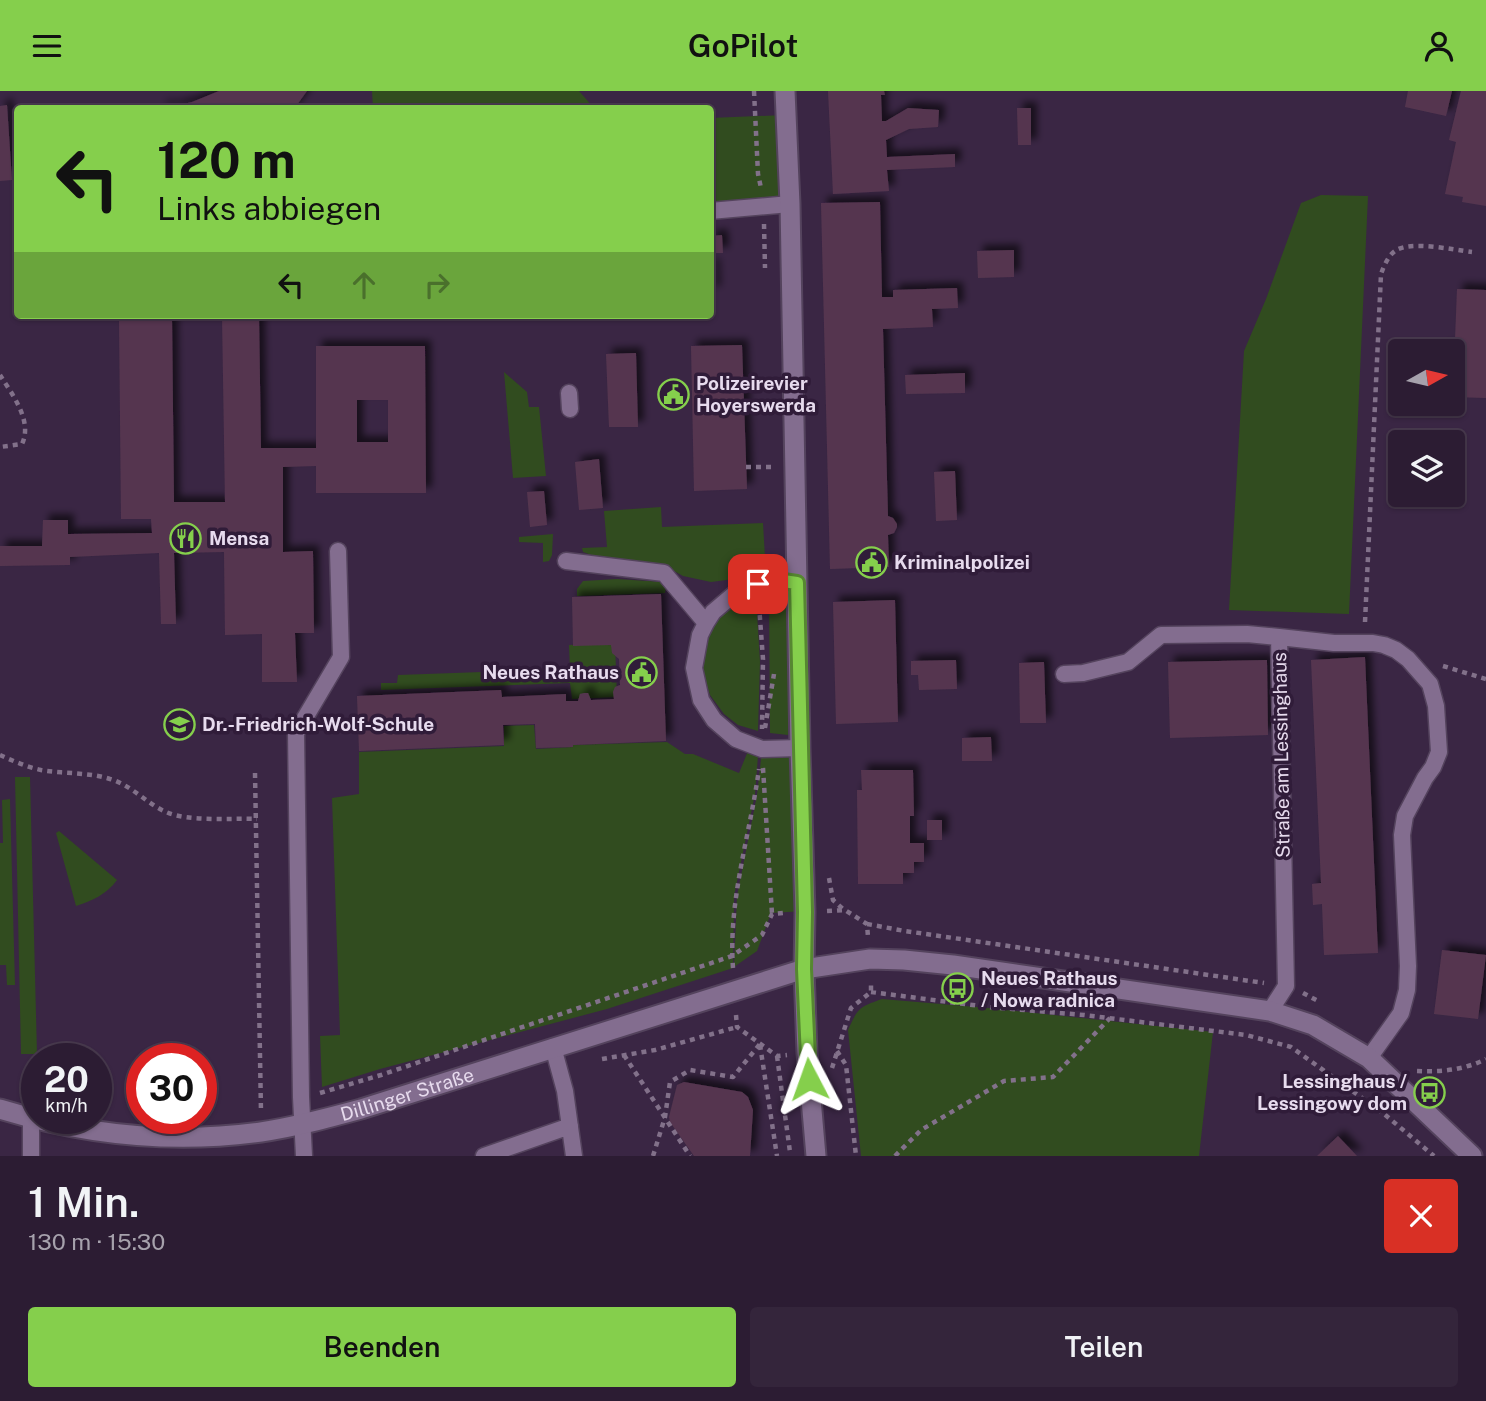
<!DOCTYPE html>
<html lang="de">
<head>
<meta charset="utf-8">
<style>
	:root { --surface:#2c1c33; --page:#34253b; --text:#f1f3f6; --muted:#a6a1ac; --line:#483a4e; --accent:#85cf4c }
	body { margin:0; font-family:"Public Sans",sans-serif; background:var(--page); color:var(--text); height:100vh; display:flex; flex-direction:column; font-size:26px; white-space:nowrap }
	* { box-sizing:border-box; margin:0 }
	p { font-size:23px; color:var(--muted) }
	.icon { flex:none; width:38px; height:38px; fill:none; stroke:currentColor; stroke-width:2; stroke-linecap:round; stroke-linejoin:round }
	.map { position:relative; height:1065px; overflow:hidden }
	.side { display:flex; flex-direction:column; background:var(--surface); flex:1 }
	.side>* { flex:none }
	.banner { position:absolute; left:14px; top:14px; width:700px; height:214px; border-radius:7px; box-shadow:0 2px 5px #0004,0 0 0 2px var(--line); background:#85cf4c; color:#111; overflow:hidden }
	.needle { width:46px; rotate:82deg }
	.tools { position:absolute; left:1388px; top:248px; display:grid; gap:14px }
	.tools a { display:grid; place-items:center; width:77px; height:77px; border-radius:7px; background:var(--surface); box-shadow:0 2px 5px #0004,0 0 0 2px var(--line); font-size:35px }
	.speed { position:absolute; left:21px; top:952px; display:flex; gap:14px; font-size:35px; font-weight:700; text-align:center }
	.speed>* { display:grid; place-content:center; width:91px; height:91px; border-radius:50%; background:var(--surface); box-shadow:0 2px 5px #0004,0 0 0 2px var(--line); line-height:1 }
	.speed small { font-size:18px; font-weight:400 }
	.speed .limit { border:10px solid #d22; background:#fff; color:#111 }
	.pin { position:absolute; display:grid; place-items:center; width:60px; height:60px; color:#fff; margin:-30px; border-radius:14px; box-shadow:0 4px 10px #0006 }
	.me { position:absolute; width:77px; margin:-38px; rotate:356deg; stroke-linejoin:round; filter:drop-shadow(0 0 5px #0008) }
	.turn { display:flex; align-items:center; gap:24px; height:147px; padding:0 28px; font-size:32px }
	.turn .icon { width:91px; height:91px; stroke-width:2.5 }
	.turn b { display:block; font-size:49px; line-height:60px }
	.lanes { display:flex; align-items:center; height:66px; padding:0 28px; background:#0003; justify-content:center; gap:35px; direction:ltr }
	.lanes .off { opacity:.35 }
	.round { display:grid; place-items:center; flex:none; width:74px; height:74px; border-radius:7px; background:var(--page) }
	.head { display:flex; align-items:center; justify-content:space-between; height:119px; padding:0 28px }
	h1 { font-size:42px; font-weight:600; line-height:52px }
	.action { display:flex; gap:14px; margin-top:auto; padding:14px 28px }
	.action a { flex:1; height:80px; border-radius:7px; background:var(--accent); color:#111; font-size:28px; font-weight:600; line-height:80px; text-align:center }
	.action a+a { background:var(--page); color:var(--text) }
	header { display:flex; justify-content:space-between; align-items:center; height:91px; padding:0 28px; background:var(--accent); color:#111; font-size:32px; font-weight:600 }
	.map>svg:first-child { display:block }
</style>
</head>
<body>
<header><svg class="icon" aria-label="menu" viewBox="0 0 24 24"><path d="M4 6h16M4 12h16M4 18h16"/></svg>GoPilot<svg class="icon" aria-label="person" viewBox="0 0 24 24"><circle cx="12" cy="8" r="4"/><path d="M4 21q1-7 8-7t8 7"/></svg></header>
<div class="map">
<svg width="1486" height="1065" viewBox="0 0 1486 1065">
	<defs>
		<filter id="shadow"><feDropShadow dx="6" dy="-6" stdDeviation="3.5" flood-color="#0009"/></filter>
	</defs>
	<rect width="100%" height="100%" fill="#3a2644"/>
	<path fill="#314c1f" d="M372,0h207l15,17h-221z
		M784,24l4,88 -77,7 -1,-92z
		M1321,104l47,1 -19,418 -120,-4 15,-259 22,-52 35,-96z
		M504,281l23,20 2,15h10l7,69 -33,2z
		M661,416l1,20 101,-4 3,52 -55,7 -28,-6 -18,-10 -56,-5 -26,-9 -1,-4 25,-1 -3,-36z
		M553,443l-1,21 -3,6 -6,1v-19l-24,-1v-5z
		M617,488l46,3 3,4 -1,7 -88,3v-7l6,-8z
		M756,505l4,66 -2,69 -20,-6 -14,-11 -14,-19 -8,-25 1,-23 10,-22 13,-15 14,-11z
		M769,505l20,7 -1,132 -18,-2z
		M615,552l2,54 -45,2 -2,-16 -189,7v-7h16l1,-8 172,-6 -1,-24z
		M534,634l2,24 37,-2v-2l94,-3 18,12h8l46,19 9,-22 10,5 -3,38 -21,102 -1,72 -126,41 -227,60 -58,18 -2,-51 20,-1 -8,-237 27,-4v-42l145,-6v-20z
		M799,658l6,162 -34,2 -14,38 -23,16 3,-71 20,-101 5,-45z
		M15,686h15l7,277h-16z
		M10,708l5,186h-8l-1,-20h-6v-122h3l-1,-43z
		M59,740l58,49c-10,14 -25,21 -41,26l-20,-73z
		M882,908l106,9 225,24 -14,124h-338l-13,-126c10,-22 11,-23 34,-31z"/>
	<path fill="#55364f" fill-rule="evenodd" filter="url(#shadow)" d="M219,0h88l-13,18h-134v-3h14l18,-4z
		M828,0h56l1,4h-4l1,26h4l22,-13 31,2 -1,17 -29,2 -23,11 1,17 68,-3v13l-68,3 2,21 -56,3z
		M1408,0h44l-6,25 -41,-9z
		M1461,0h25v115l-24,-4 1,-5 -18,-3 11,-52 -7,-2z
		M7,14l5,75 -12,1v-75z
		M1017,17h14v37h-13z
		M880,111l2,95h11v-7l64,-2 1,20 -26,1 1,18 -50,2 5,187 5,2 4,6v3l-3,6 -6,2 1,32 -59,2 -9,-366z
		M722,144l1,18h-13v-17z
		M1014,159v27l-36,1 -1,-27z
		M710,173h4l1,28h-5z
		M1457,198l29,1v108l-34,-1v-45h-9v-4l21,1v-9h-9z
		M112,224h60l2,187h51l-3,-187h37l2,133h55v-102h109l1,147h-110v-27l-33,1v85l30,-1 1,82h-19l2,49h-35v-48l-37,1 -1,-83 -50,1 2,71h-15l-2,-71 -89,4v8l-70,1v-20h42l1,-26h25v14l84,-1 -1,-14h-30l-2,-201h-7zM357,309h31v42h-31z
		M742,254l5,144 -53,2 -3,-145z
		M636,262l2,74h-29l-3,-73z
		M965,282v20l-59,1 -1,-19z
		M599,368l4,49 -24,2 -4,-48z
		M955,380l2,49 -21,1 -2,-49z
		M544,400l3,34 -17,2 -3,-35z
		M661,503l5,147 -93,4v2l-37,1 -1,-24 -32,1 1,20 -145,6 -2,-55 144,-6 1,7 64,-3v7h12l2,-7 4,-1h4l3,7 23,-1 -1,-7 2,-5 5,-2 -1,-26 -7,-6 -1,-8 -38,1 -1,-49z
		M895,509l3,122 -62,2 -3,-122z
		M1365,566l13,296 -54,2 -2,-51 -9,1 -1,-21 9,-1 -10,-223z
		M956,569l1,29 -38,1 -1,-15h-7v-14z
		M1267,569l1,75 -98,3 -2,-76z
		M1044,571l2,61h-26l-1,-60z
		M991,646l1,24h-30v-23z
		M861,679h52l1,46h-4v27h14v19h-10v11h-11v11h-45l-1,-94h5z
		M927,729h15v20h-15z
		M1442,859l44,5 -8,64 -44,-5z
		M684,991l58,10 6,5 5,13 -3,46h-56l-24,-34 -1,-5 8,-32z
		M1338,1045l19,20h-40z"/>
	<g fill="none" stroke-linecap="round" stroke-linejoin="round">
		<defs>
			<path id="service" d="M710,120l80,-7
				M569,302l1,16
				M566,470l98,12 42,50
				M797,492l-14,-2 -25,3 -25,11 -20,17 -7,11 -6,12 -6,33 7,32 13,20 22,19 26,10 38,-1
				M1064,583l19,-1 45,-11 33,-27 86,-1 32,3
				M1270,920l16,-25 -7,-349 55,6h39l11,2 12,5 12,9 22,25 6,22 3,46 -6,15 -8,11 -20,38 -3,19 6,131 -1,24 -6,23 -32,45
				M553,956l12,44 9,65
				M31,1065v-38
				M304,1065l-3,-59 -5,-364 45,-76 -3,-106
				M484,1065l86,-30"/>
			<g id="minor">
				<path d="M785,0l5,113 10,544 5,164 -1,57 3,84 9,103"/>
				<path id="s1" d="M0,1018c85,26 173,35 261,23 34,-5 67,-14 100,-23l443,-140 66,-10 34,1 49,5 317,46 43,14 56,33 103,98"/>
			</g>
		</defs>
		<use href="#service" stroke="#54435d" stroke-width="19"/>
		<use href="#minor" stroke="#54435d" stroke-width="23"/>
		<path stroke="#82718a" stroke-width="4.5" stroke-dasharray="5 5" stroke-linecap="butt" d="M754,0l4,83 3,14
			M764,133l1,44
			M0,284c12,19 33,46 22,69l-22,3
			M746,376h25
			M759,514l4,54 -1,70
			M1365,531l16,-348c3,-8 7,-18 14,-23 15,-11 59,-1 77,1
			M1443,575l43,13
			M765,637l9,-54
			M0,664c13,6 27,12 41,15 23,4 47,2 69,9 21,6 36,24 56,33 22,10 65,6 91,7
			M763,677l9,146
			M255,682l6,339
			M829,787l4,22 11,10
			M827,820l18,-1 22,14 1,13
			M867,833l38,7 359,52
			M733,877c-5,-68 17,-133 26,-199
			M871,901l117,15 96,8 162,20 45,12 92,66 51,43
			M1303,902l17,9
			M736,924l1,12 40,29 10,-1
			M760,954l17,111
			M837,960l9,14 10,91
			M624,964l66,101
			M777,965l13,96
			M602,968l53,-9 82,-23
			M832,977l19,-60 20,-16v-11
			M1417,980c24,1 47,-1 69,-12
			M320,1002l61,-18 351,-119 30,-21 10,-21 11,-1
			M653,1065l12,-39 5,-35 20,-12 43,7 27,-33
			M895,1065l26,-26 83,-49 49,-4 57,-59"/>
		<use href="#service" stroke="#836d8f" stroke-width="16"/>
		<use href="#minor" stroke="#836d8f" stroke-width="19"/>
	</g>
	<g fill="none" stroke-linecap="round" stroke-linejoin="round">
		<defs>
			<path id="route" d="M758,493l25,-3 14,2 8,329 -1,57 5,110"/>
		</defs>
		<use href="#route" stroke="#568731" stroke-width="18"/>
		<use href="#route" stroke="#85cf4c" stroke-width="12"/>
	</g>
	<defs>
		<symbol id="civic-ring" viewBox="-11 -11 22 22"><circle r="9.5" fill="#301c39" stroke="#85cf4c" stroke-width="1.5"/><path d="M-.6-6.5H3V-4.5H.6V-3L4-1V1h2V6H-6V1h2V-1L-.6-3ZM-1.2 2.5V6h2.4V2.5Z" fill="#85cf4c"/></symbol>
		<symbol id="restaurant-ring" viewBox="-11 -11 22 22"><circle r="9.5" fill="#301c39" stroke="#85cf4c" stroke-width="1.5"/><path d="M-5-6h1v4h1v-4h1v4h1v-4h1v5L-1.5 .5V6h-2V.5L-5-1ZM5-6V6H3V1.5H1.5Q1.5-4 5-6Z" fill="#85cf4c"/></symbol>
		<symbol id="school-ring" viewBox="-11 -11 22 22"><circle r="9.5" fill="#301c39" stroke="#85cf4c" stroke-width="1.5"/><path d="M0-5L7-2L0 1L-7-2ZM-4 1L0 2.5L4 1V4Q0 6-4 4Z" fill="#85cf4c"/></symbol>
		<symbol id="bus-ring" viewBox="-11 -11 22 22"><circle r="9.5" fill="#301c39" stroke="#85cf4c" stroke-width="1.5"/><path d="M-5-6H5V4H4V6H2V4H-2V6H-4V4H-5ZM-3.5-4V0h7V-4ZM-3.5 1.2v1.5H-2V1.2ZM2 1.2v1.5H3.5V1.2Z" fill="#85cf4c"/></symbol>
	</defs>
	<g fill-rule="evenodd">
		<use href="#civic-ring" x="656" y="286" width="35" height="35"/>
		<use href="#restaurant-ring" x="168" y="430" width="35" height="35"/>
		<use href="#civic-ring" x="854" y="454" width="35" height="35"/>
		<use href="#civic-ring" x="624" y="564" width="35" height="35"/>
		<use href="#school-ring" x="162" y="616" width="35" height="35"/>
		<use href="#bus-ring" x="940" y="880" width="35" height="35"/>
		<use href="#bus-ring" x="1412" y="984" width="35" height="35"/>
	</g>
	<g text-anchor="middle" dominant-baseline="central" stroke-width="7" stroke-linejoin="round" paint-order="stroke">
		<g font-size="19" font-weight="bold" fill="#e7dbee" stroke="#301c39" text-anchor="start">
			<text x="696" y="292">Polizeirevier<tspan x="696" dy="22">Hoyerswerda</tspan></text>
			<text x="209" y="447">Mensa</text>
			<text x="894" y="471">Kriminalpolizei</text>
			<text x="619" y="581" text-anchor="end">Neues Rathaus</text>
			<text x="202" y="633">Dr.-Friedrich-Wolf-Schule</text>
			<text x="981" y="887">Neues Rathaus<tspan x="981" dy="22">/ Nowa radnica</tspan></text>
			<text x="1407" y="990" text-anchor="end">Lessinghaus /<tspan x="1407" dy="22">Lessingowy dom</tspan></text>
		</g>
		<g font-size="19" fill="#e7dbee" stroke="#301c39">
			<text transform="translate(1281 664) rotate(-91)">Straße am Lessinghaus</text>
			<text stroke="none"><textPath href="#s1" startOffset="415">Dillinger Straße</textPath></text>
		</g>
	</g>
</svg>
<div class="tools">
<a><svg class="needle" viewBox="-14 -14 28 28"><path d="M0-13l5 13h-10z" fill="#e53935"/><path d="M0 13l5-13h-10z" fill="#a6a1ac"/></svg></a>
<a><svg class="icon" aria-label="layers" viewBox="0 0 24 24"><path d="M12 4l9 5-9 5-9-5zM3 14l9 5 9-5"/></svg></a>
</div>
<div class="speed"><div>20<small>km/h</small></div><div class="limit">30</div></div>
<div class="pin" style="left:758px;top:493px;background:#d93025"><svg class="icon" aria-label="arrive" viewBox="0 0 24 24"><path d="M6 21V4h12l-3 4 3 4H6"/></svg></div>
<svg class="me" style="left:809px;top:988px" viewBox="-20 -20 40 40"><path d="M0-17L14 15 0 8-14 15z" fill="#85cf4c" stroke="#fff" stroke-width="4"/></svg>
<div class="banner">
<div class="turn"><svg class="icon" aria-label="left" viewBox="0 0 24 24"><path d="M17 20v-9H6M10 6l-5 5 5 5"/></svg><div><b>120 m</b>Links abbiegen</div></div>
<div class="lanes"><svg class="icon" aria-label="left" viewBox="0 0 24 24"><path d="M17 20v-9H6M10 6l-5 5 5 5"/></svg><svg class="icon off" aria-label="ahead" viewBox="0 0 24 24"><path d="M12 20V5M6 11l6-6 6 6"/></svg><svg class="icon off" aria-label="right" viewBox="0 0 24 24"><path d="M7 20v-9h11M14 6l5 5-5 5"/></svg></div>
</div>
</div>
<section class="side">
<div class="head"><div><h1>1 Min.</h1><p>130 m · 15:30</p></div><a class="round" style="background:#d93025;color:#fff"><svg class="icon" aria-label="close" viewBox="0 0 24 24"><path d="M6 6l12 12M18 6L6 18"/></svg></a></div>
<div class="action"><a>Beenden</a><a>Teilen</a></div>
</section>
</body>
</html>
